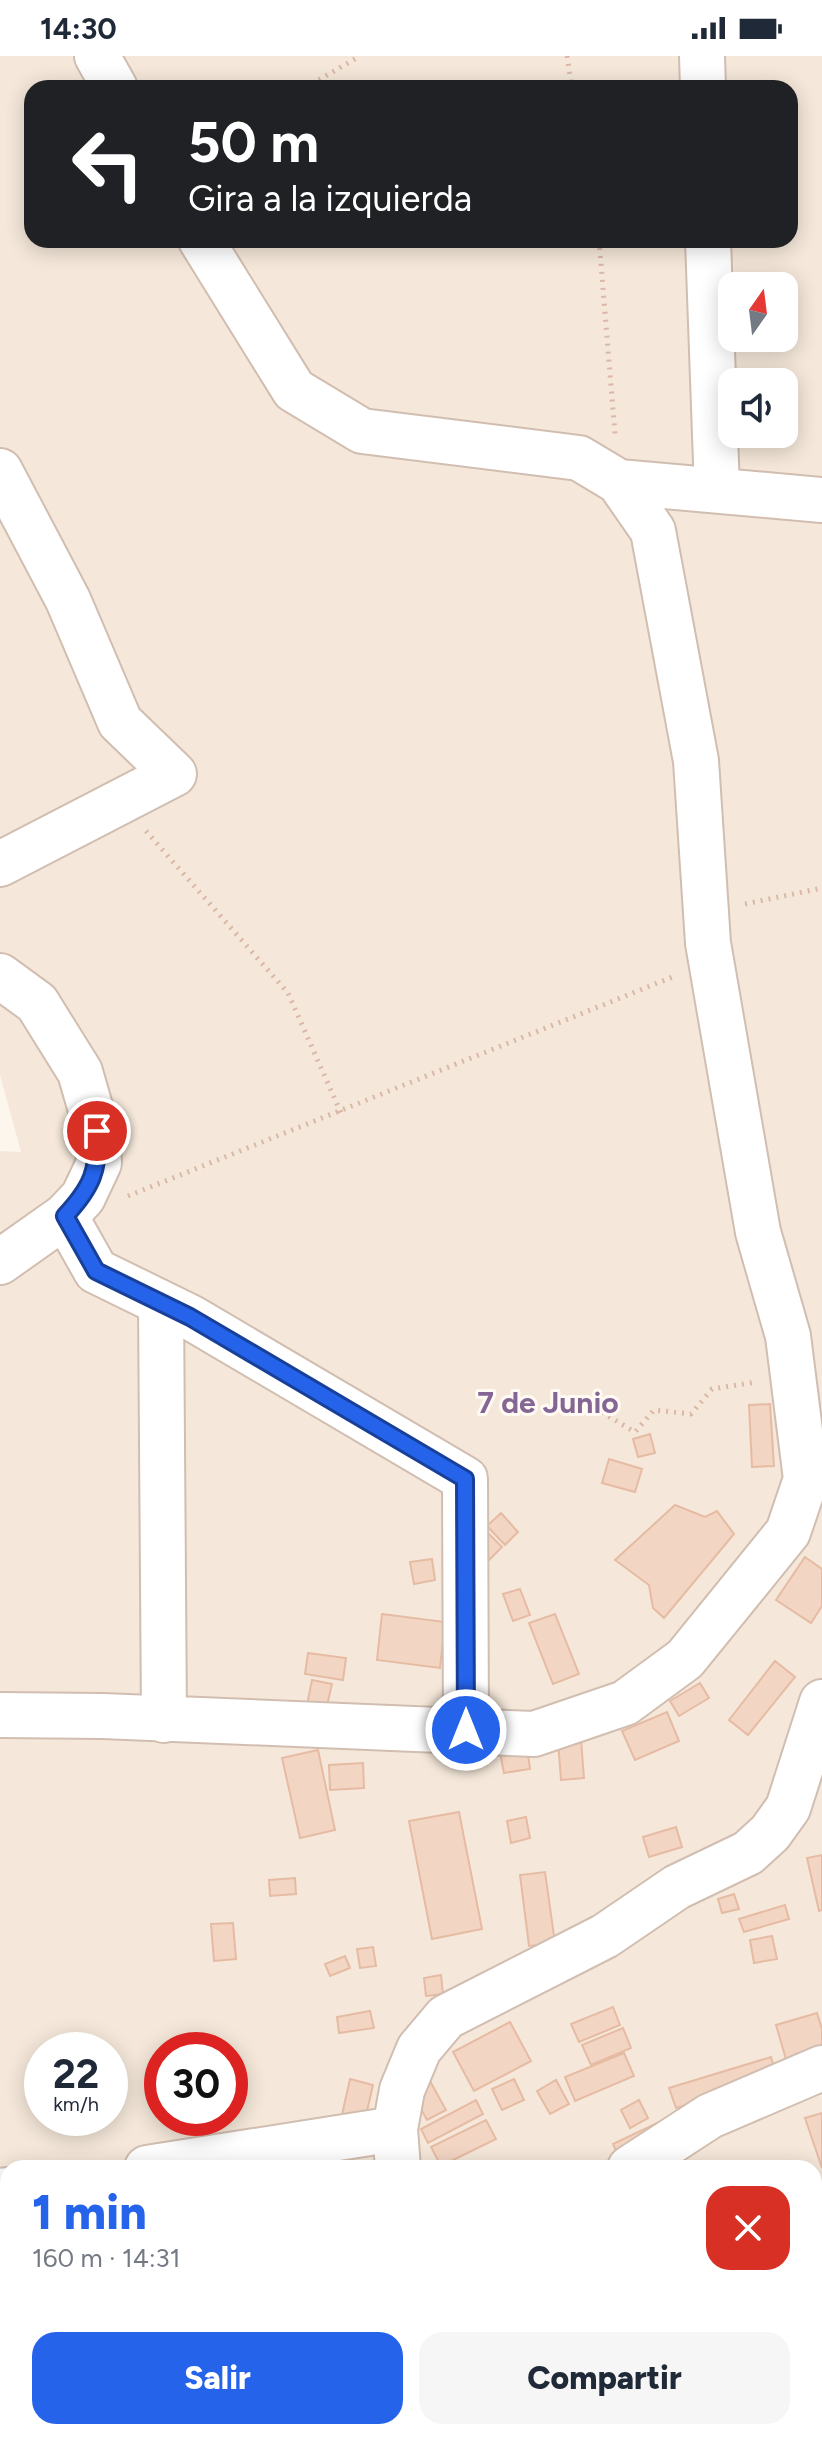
<!DOCTYPE html>
<html lang="es">
<head>
<meta charset="utf-8">
<style>
	:root { --surface:#fff; --page:#f6f6f7; --text:#1f2937; --muted:#747a83; --accent:#2563eb }
	body { margin:0; font-family:Figtree,sans-serif; background:var(--page); color:var(--text); height:100vh; display:flex; flex-direction:column; font-size:30px; white-space:nowrap }
	* { box-sizing:border-box; margin:0 }
	p { font-size:26px; color:var(--muted) }
	.icon { flex:none; width:44px; height:44px; fill:none; stroke:currentColor; stroke-width:2; stroke-linecap:round; stroke-linejoin:round }
	.map { position:relative; flex:1; overflow:hidden }
	.drawer { position:absolute; left:0px; top:2104px; width:822px; height:280px; display:flex; flex-direction:column; background:var(--surface); border-radius:24px 24px 0 0; box-shadow:0 4px 20px #0003 }
	.drawer>* { flex:none }
	.hud { position:absolute; left:24px; top:24px; width:774px; height:168px; border-radius:24px; box-shadow:0 4px 20px #0003; background:#202124; color:#fff; overflow:hidden }
	.needle { width:52px; rotate:14deg }
	.controls { position:absolute; left:718px; top:216px; display:grid; gap:16px }
	.controls a { display:grid; place-items:center; width:80px; height:80px; border-radius:16px; background:var(--surface); box-shadow:0 4px 20px #0003; font-size:40px }
	.speed { position:absolute; left:24px; top:1976px; display:flex; gap:16px; font-size:40px; font-weight:700; text-align:center }
	.speed>* { display:grid; place-content:center; width:104px; height:104px; border-radius:50%; background:var(--surface); box-shadow:0 4px 20px #0003; line-height:1 }
	.speed small { font-size:20px; font-weight:400 }
	.speed .limit { border:12px solid #d22; background:#fff; color:#111 }
	.pin { position:absolute; display:grid; place-items:center; width:68px; height:68px; color:#fff; margin:-34px; border:4px solid #fff; border-radius:50%; box-shadow:0 2px 8px #0007 }
	.me { position:absolute; width:88px; margin:-44px; rotate:0deg; stroke-linejoin:round; filter:drop-shadow(0 0 6px #0008) }
	.turn { display:flex; align-items:center; gap:28px; height:168px; padding:0 32px; font-size:36px }
	.turn .icon { width:104px; height:104px; stroke-width:2.5 }
	.turn b { display:block; font-size:56px; line-height:68px }
	.round { display:grid; place-items:center; flex:none; width:84px; height:84px; border-radius:24px; background:var(--page) }
	.headline { display:flex; align-items:center; justify-content:space-between; height:136px; padding:0 32px }
	h1 { font-size:48px; font-weight:800; line-height:60px; color:var(--accent) }
	.button { display:flex; gap:16px; margin-top:auto; padding:16px 32px }
	.button a { flex:1; height:92px; border-radius:24px; background:var(--accent); color:#fff; font-size:32px; font-weight:800; line-height:92px; text-align:center }
	.button a+a { background:var(--page); color:var(--text) }
	.status { display:flex; justify-content:space-between; align-items:center; height:56px; padding:0 40px; background:var(--surface); direction:ltr }
	.status svg { height:22px; fill:currentColor }
	.map>svg:first-child { display:block }
</style>
</head>
<body>
<div class="status"><b>14:30</b><svg viewBox="0 0 49 12"><path d="M0 12V9h3v3zM5 12V6h3v6zM10 12V3h3v9zM15 12V0h3v12zM26 1h20v11H26zM47 4h2v5h-2z"/></svg></div>
<div class="map">
<svg width="822" height="2384" viewBox="0 0 822 2384">
	<rect width="100%" height="100%" fill="#fdf6ec"/>
	<path fill="#f5e8da" fill-rule="evenodd" d="M0,0h822v2384h-266l-2,-8h260v-264h-806v264h393l-3,8h-398v-1289l21,1 -21,-77zM32,32h758v152h-758zM732,230h52v52h-52zM732,326h52v52h-52zM42,1994h68v68h-68zM162,1994h68v68h-68z"/>
	<path fill="#d8ecc9" d="M609,2376h120l-4,8h-119z"/>
	<path fill="#f3d5c3" stroke="#e6bba3" stroke-width="2" d="M770,1348l4,62 -22,1 -3,-62z
		M650,1378l5,19 -17,4 -5,-18z
		M609,1403l33,10 -7,23 -33,-9z
		M675,1449l30,12 12,-6 17,23 -70,84 -11,-10 -4,-23 -34,-25z
		M501,1457l17,19 -13,13 -18,-19z
		M489,1478l13,13 -14,14 -13,-13z
		M805,1501l17,12v37l-11,17 -35,-23z
		M432,1503l3,21 -21,4 -4,-22z
		M520,1533l10,26 -17,6 -10,-27z
		M382,1558l63,8 -5,46 -63,-8z
		M555,1558l24,60 -26,10 -24,-61z
		M308,1597l38,5 -3,22 -38,-6z
		M775,1605l20,16 -47,58 -19,-15z
		M312,1624l20,4 -6,26 -19,-5z
		M700,1627l9,15 -30,18 -9,-15z
		M667,1656l12,29 -44,19 -13,-29z
		M581,1683l3,39 -23,2 -3,-39z
		M527,1692l3,21 -26,4 -4,-20z
		M318,1694l17,80 -35,8 -18,-80z
		M363,1707l1,25 -34,2 -1,-25z
		M459,1756l23,117 -50,10 -23,-118z
		M526,1761l4,21 -19,5 -4,-22z
		M676,1771l6,20 -33,10 -6,-20z
		M822,1799v55l-3,1 -12,-53z
		M545,1816l10,71 -26,3 -9,-71z
		M295,1822l1,16 -26,2 -1,-16z
		M734,1838l5,15 -17,4 -4,-14z
		M785,1849l4,14 -45,13 -5,-13z
		M233,1867l3,36 -22,2 -3,-37z
		M772,1880l5,23 -23,4 -4,-23z
		M373,1891l3,19 -16,2 -3,-19z
		M345,1900l5,12 -20,8 -5,-12z
		M441,1919l2,19 -17,2 -2,-18z
		M613,1951l7,18 -41,17 -8,-18z
		M370,1955l4,17 -35,5 -2,-16z
		M817,1957l5,16v35l-32,9 -14,-48z
		M510,1966l21,39 -57,30 -21,-39z
		M623,1972l8,20 -40,17 -9,-20z
		M624,1997l10,23 -59,25 -10,-24z
		M771,2001l6,21 -101,30 -7,-20z
		M350,2023l23,6 -9,39 -23,-5z
		M514,2023l10,21 -22,10 -10,-21z
		M556,2024l13,24 -19,10 -13,-23z
		M430,2025l16,29 -19,10 -16,-29z
		M476,2044l7,14 -55,29 -7,-14z
		M639,2044l9,18 -18,10 -9,-18z
		M822,2057v55l-17,-50z
		M486,2064l10,19 -55,27 -10,-19z
		M657,2067l7,14 -45,21 -6,-14z"/>
	<g fill="none" stroke-linecap="round" stroke-linejoin="round">
		<defs>
			<path id="minor" d="M97,0l18,32
				M702,0l1,32
				M708,184l9,250
				M0,415l68,129 52,122 54,52 -174,90
				M619,426l203,18
				M0,920l37,27 43,69 17,59 2,32 -16,34 -18,19 -65,46
				M65,1160l31,55 94,46 275,162 1,251
				M161,1247l3,417
				M0,1659l103,1 431,18 91,-31 60,-44 103,-127 18,-53 -18,-143 -30,-104 -50,-289 -12,-182 -43,-230 -34,-49 -40,-24 -217,-27 -68,-41 -93,-150
				M147,2112l248,-39
				M398,2112l-3,-39 7,-39 17,-41 27,-32 159,-81 72,-49 71,-34 22,-20 18,-25 34,-106
				M630,2112l80,-52 112,-48
				M0,2135l8,-1
				M339,2384l1,-8"/>
		</defs>
		<use href="#minor" stroke="#d1beb0" stroke-width="48"/>
		<path stroke="#d9b8a5" stroke-width="5" stroke-dasharray="2 6" stroke-linecap="butt" d="M567,0l5,32
			M305,32l55,-32
			M599,184l16,194
			M146,775l142,162 53,120
			M745,848l77,-16
			M128,1140l547,-220
			M581,1344l54,32 19,-22 37,4 21,-25 44,-7
			M0,2377l8,-2"/>
		<use href="#minor" stroke="#fff" stroke-width="44"/>
	</g>
	<g fill="none" stroke-linecap="round" stroke-linejoin="round">
		<defs>
			<path id="route" d="M97,1075c2,39 -5,56 -32,85l31,55 94,46 275,162 1,251"/>
		</defs>
		<use href="#route" stroke="#184099" stroke-width="20"/>
		<use href="#route" stroke="#2563eb" stroke-width="14"/>
	</g>
	<g text-anchor="middle" dominant-baseline="central" stroke-width="6" stroke-linejoin="round" paint-order="stroke">
		<g font-size="30" font-weight="bold" fill="#846695" stroke="#fffaf3">
			<text x="548" y="1346">7 de Junio</text>
		</g>
	</g>
</svg>
<div class="controls">
<a><svg class="needle" viewBox="-14 -14 28 28"><path d="M0-13l5 13h-10z" fill="#e53935"/><path d="M0 13l5-13h-10z" fill="#747a83"/></svg></a>
<a><svg class="icon" aria-label="sound" viewBox="0 0 24 24"><path d="M4 9h4l5-4v14l-5-4H4zM17 9q2 3 0 6"/></svg></a>
</div>
<div class="speed"><div>22<small>km/h</small></div><div class="limit">30</div></div>
<div class="pin" style="left:97px;top:1075px;background:#d93025"><svg class="icon" aria-label="arrive" viewBox="0 0 24 24"><path d="M6 21V4h12l-3 4 3 4H6"/></svg></div>
<svg class="me" style="left:466px;top:1674px" viewBox="-20 -20 40 40"><circle r="17" fill="#2563eb" stroke="#fff" stroke-width="3"/><path d="M0-11L8 9 0 5-8 9z" fill="#fff"/></svg>
<div class="hud">
<div class="turn"><svg class="icon" aria-label="left" viewBox="0 0 24 24"><path d="M17 20v-9H6M10 6l-5 5 5 5"/></svg><div><b>50 m</b>Gira a la izquierda</div></div>
</div>
<section class="drawer">
<div class="headline"><div><h1>1 min</h1><p>160 m · 14:31</p></div><a class="round" style="background:#d93025;color:#fff"><svg class="icon" aria-label="close" viewBox="0 0 24 24"><path d="M6 6l12 12M18 6L6 18"/></svg></a></div>
<div class="button"><a>Salir</a><a>Compartir</a></div>
</section>
</div>
</body>
</html>
